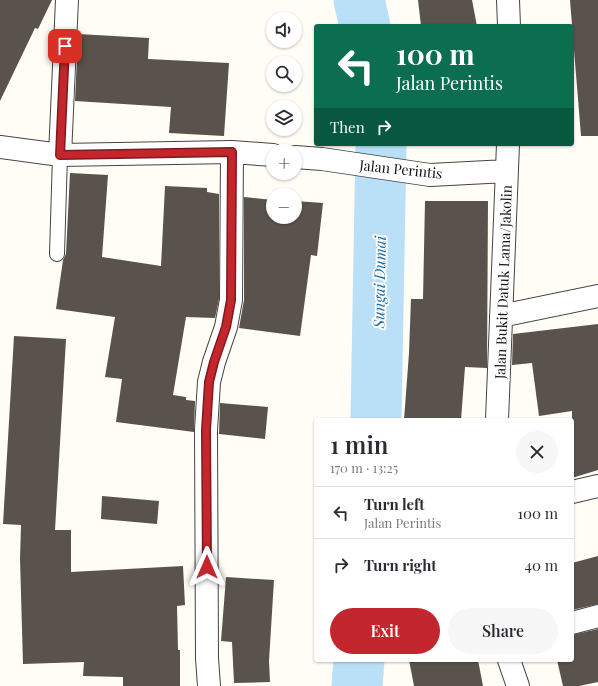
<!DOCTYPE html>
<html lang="en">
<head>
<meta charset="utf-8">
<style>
	:root { --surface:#fff; --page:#f7f7f7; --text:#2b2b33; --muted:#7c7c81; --line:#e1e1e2; --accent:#c4262e }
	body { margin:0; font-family:"Playfair Display",serif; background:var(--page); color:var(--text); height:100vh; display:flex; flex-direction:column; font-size:15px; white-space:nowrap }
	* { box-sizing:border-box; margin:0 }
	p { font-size:13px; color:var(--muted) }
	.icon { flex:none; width:22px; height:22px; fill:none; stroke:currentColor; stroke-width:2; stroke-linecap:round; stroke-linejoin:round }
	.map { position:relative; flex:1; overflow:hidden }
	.drawer { position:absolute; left:314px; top:418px; width:260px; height:244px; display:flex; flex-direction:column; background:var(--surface); border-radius:4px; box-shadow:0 1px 3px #0004 }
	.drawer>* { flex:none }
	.hud { position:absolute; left:314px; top:24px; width:260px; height:122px; border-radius:4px; box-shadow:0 1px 3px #0004; background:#0b6e4f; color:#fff; overflow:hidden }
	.tools { position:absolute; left:266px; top:12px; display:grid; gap:8px }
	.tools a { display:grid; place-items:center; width:36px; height:36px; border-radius:50%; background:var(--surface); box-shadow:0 1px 3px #0004; font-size:20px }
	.pin { position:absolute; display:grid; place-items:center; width:34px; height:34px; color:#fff; margin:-17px; border-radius:8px; box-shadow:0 2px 6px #0006 }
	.me { position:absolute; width:44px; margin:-22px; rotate:0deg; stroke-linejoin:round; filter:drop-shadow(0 0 3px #0008) }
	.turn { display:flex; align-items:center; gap:14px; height:84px; padding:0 16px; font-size:18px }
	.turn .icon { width:52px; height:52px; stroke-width:2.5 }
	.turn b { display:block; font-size:28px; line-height:34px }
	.then { display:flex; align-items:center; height:38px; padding:0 16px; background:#0003; gap:8px; font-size:15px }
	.round { display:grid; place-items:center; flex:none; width:42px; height:42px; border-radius:21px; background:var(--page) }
	.summary { display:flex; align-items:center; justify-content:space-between; height:68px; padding:0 16px }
	h1 { font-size:24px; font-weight:600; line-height:30px }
	.primary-button { display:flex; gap:8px; margin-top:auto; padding:8px 16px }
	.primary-button a { flex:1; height:46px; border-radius:24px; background:var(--accent); color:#fff; font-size:16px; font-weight:600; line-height:46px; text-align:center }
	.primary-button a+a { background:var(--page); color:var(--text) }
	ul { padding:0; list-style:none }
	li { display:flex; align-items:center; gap:12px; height:52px; padding:0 16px; border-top:1px solid var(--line) }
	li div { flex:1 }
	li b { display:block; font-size:15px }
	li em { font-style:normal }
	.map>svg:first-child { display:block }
</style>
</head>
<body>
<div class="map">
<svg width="598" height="686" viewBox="0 0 598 686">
	<rect width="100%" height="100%" fill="#fffdf5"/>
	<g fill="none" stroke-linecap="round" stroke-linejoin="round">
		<path stroke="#b9e0f7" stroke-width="51" d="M359,0l6,26
			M376,420l5,-276
			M357,686l2,-26"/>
	</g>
	<path fill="#5a524d" d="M0,0h52l-14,29 -3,-1 -35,73z
		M418,0h54l5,26h-56z
		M570,0h28v136h-17z
		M78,34l71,4 -1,21 81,4 -5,73 -55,-3 2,-26 -96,-6z
		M70,173l38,2 -6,82 59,9 4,-80 42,2v4l12,2v105l-4,19 -29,-1 -13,78 13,2v3l9,1 -1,31 -78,-10 6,-43 -17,-2 10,-60 -59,-8 7,-49 3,-6z
		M244,197l29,3v17h22v-16l28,2 -6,53 -6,-1 -11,81 -61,-8 5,-28z
		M425,201h63l-1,167 -22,-1 -4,53h-57l5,-67 2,-54h12z
		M598,324v146l-26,8v-67l-33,5 -7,-53 -20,2 1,-31z
		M14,336l52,3 -11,191h16v42l112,-6 2,39 -8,1 1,44h2v36h-57v-9l-40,-1 1,-14 -61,2 -3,-105 1,-34 -18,-1z
		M220,403l48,4 -3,32 -46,-5z
		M102,496l57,5 -2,23 -56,-5z
		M598,556v48l-26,6v-47z
		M226,577l48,3 -5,81 1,21 -36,1 -2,-41 -11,-1z
		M598,629v53l-19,4h-16l-6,-26h15v-25z
		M409,660h69l5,26h-69z"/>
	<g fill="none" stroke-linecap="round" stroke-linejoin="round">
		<defs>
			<path id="lane" d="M57,254l3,-99"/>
			<path id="street" d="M508,0l1,26
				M0,147l60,8 172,-3 41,3
				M60,155l7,-155
				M295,157l27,2 108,16 77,-4
				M501,316l97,-20
				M497,420l11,-276
				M572,492l26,-6
				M572,623l26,-7
				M509,660l9,26
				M209,686l-2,-28 -1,-228 3,-48 5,-20 12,-35 5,-27 1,-148"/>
		</defs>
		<use href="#lane" stroke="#444" stroke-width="16"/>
		<use href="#street" stroke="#444" stroke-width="24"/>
		<use href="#lane" stroke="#fff" stroke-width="14"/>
		<use href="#street" stroke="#fff" stroke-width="22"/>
	</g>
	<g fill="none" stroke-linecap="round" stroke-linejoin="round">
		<defs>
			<path id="route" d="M65,46l-5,109 172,-3 -1,148 -5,27 -12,35 -5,20 -3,48 1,137"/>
		</defs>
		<use href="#route" stroke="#7f191e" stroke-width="10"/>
		<use href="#route" stroke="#c4262e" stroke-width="7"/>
	</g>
	<g text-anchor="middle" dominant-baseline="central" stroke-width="4" stroke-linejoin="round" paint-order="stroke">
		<g font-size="14" fill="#111" stroke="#fff">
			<text transform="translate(401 169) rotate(6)">Jalan Perintis</text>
			<text transform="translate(503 282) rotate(-88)">Jalan Bukit Datuk Lama/Jakolin</text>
		</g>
		<g font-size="15" font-style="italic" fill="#1768a6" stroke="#fff">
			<text transform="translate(379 282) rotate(-89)">Sungai Dumai</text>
		</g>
	</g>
</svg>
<div class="tools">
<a><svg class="icon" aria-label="sound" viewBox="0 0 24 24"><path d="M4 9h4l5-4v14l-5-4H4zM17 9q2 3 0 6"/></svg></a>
<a><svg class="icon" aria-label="search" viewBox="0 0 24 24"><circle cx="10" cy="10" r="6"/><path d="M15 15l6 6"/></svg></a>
<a><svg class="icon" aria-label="layers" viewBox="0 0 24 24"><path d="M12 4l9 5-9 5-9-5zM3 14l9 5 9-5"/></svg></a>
<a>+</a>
<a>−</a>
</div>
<div class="pin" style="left:65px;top:46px;background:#d93025"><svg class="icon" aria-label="arrive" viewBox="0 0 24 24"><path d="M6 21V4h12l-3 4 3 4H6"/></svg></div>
<svg class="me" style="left:207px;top:567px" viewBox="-20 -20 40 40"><path d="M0-17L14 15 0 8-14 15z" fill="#c4262e" stroke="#fff" stroke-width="4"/></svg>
<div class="hud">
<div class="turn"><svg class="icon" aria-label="left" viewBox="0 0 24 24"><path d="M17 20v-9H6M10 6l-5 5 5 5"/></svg><div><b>100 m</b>Jalan Perintis</div></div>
<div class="then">Then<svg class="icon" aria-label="right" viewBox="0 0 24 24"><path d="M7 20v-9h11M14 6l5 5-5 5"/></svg></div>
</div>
<section class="drawer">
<div class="summary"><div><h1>1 min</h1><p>170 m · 13:25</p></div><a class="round"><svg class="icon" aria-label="close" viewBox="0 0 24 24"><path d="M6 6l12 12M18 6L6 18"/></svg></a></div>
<ul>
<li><svg class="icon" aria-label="left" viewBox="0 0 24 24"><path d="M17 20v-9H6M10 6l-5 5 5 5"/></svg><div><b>Turn left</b><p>Jalan Perintis</p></div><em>100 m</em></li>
<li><svg class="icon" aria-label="right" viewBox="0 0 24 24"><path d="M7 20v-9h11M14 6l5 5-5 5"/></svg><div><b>Turn right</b></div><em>40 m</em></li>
</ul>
<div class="primary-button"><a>Exit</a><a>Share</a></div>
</section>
</div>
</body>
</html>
